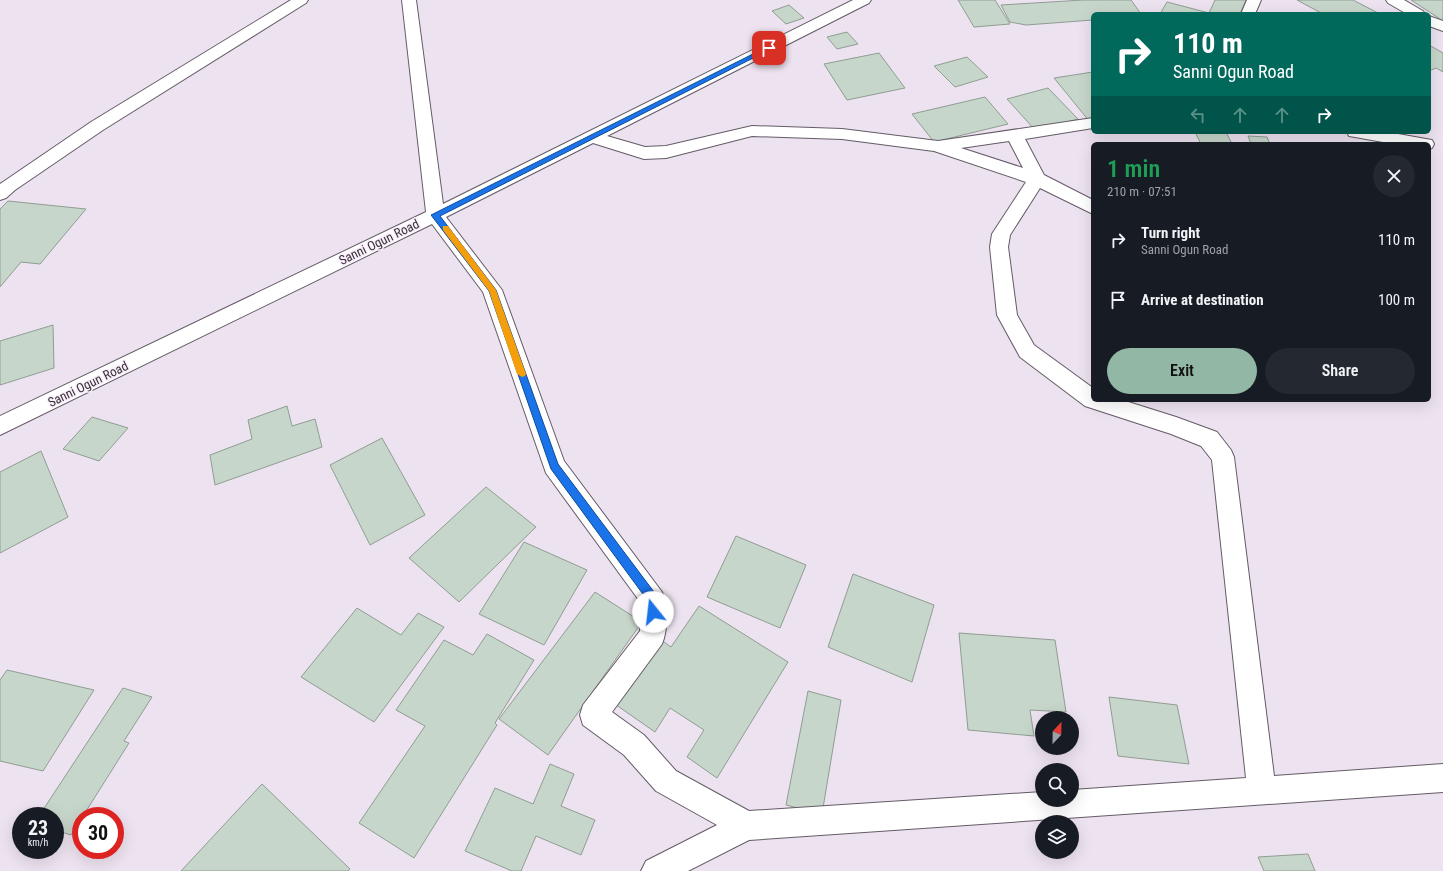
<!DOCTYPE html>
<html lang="en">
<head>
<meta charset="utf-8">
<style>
	:root { --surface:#171b24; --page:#242831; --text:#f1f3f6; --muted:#9ea1a6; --accent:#92b8a5 }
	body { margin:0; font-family:"Roboto Condensed",sans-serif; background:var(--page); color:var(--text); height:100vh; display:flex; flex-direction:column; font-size:15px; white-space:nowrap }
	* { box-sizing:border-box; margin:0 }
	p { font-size:13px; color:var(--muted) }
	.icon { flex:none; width:22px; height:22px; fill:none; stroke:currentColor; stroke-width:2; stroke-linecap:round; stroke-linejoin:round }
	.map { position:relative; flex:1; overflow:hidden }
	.drawer { position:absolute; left:1091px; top:142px; width:340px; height:260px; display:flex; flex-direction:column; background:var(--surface); border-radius:6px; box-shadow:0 4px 16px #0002 }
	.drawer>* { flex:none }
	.banner { position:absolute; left:1091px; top:12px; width:340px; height:122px; border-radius:6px; box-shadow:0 4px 16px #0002; background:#00695c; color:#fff; overflow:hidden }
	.needle { width:26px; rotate:22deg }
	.buttons { position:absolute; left:1035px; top:711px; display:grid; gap:8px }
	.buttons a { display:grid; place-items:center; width:44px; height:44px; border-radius:50%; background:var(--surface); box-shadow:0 4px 16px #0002; font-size:20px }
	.speed { position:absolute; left:12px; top:807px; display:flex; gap:8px; font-size:20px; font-weight:700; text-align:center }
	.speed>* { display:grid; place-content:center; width:52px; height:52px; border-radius:50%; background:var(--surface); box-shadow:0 4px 16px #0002; line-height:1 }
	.speed small { font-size:10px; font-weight:400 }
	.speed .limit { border:6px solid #d22; background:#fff; color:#111 }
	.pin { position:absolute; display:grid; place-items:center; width:34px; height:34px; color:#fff; margin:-17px; border-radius:8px; box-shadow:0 2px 6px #0006 }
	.me { position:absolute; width:44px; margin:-22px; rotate:344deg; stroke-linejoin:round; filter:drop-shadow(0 0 3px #0008) }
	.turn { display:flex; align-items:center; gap:14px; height:84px; padding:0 16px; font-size:18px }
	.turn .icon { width:52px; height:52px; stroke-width:2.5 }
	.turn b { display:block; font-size:28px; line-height:34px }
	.lanes { display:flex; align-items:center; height:38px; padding:0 16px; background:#0003; justify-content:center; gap:20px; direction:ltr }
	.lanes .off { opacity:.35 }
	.round { display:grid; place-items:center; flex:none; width:42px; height:42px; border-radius:21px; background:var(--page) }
	.overview { display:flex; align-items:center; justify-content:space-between; height:68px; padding:0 16px }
	h1 { font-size:24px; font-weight:600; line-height:30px; color:#1e9e55 }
	.button { display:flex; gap:8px; margin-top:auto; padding:8px 16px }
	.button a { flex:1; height:46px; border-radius:24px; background:var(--accent); color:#111; font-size:16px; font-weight:600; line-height:46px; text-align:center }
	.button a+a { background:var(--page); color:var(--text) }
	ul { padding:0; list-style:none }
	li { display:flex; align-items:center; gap:12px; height:60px; padding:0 16px }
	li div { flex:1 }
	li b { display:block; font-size:15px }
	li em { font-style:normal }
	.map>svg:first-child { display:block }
</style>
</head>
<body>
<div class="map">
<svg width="1443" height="871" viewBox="0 0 1443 871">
	<rect width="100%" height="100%" fill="#ede2ef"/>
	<path fill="#c7d6cb" stroke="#8f9d92" d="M958,0h37l15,24 -36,3z
		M1083,0h48l10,14h-48v6l-67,5 -16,-3 -9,-17z
		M1215,0h31l-6,14h-80l7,-12 42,11z
		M1297,0h56l27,14h-57z
		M1411,0h32v21z
		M789,5l15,13 -18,6 -14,-13z
		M847,32l11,12 -21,5 -10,-12z
		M1429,45l14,8v19l-7,-4 -7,3z
		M879,53l26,35 -58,12 -23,-36z
		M967,57l21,20 -33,10 -21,-21z
		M1093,72v50h-3l-36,-44z
		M1048,88l30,31 -43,11 -28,-31z
		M985,97l23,27 -74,18 -22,-28z
		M1195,132h31l6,12h-31z
		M1248,136l19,1 3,7h-19z
		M8,201l78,8 -46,55 -19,-2 -21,25v-78z
		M53,325l1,43 -54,17v-44z
		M287,406l5,20 23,-7 7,28 -107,38 -5,-30 42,-16 -4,-19z
		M92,417l36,11 -29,33 -36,-12z
		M382,438l43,77 -55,30 -40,-80z
		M41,451l27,66 -68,36v-81z
		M486,487l50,40 -77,75 -50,-44z
		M736,536l70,29 -26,63 -73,-31z
		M524,542l63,28 -43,75 -65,-31z
		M853,574l81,31 -22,77 -84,-35z
		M595,592l47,30 -94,133 -49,-36z
		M699,606l89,56 -71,116 -30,-21 17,-27 -34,-22 -15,24 -43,-30 45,-65 14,10z
		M357,608l44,27 17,-22 26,14 -70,95 -73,-45z
		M959,633l96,7 11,72 -36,-2 4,26 -66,-6z
		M487,634l47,26 -39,63 2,2 -83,133 -55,-35 66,-97 -29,-16 48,-70 29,15z
		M7,670l87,20 -51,81 -43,-10v-81z
		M123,688l29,9 -28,44 5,2 -46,73h-2v3l-10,16 -16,-5v-14h-16z
		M808,691l33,9 -19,114 -36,-9z
		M1109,697l68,8 12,59 -71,-8z
		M550,764l24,10 -13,32 34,14 -14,35 -45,-19 -15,35h-9l-47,-20 30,-63 38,16z
		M262,784l88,85 -2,2h-167z
		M1308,854l7,17h-51l-6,-14z"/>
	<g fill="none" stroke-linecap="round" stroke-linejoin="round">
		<defs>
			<path id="street" d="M291,0h17l-2,3 -203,127 -88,60 -9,8 -6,2v-16l3,-2 88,-60z
				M402,0h14l27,204 410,-204h18l-2,3 -262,133 38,11 21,-1 86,-20 90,3 96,12 155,-23v10l-68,11 19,36 49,25v14l-53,-26 -30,47 -2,12 9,68 17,30 59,43v12h29l54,17 41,15 14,18 3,7 40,319 169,-12v28l-694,48 -61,31h-47l5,-10 71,-36 -61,-34 -32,-36 -41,-30 -3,-10 3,-10 57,-74 1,-28 -95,-130 -63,-181 -51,-68 -432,211v-19l426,-204zM752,136l90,3 92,12 92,31 -34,52 -2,13 7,68 23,42 65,49 86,28 30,12 11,14 34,318 -174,12v10h-30v-8l-293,19 -73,-40 -32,-36 -32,-23 50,-68c6,-15 6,-38 0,-52l-98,-131 -62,-171 -56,-73 147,-74 51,16 22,-1zM1009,141l14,27 -62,-20z
				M1247,0h14l-6,14h-14z
				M1347,132h40l39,7 6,1 2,4 -2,4 -3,1v-5h-35l-39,-7 -6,-1z"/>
			<path id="secondary" d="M1386,0h18l19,11 2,3h-18l-19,-11z
				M1429,16l14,5v10l-14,-5z"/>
		</defs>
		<use href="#street" stroke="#645b66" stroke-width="2"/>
		<use href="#secondary" stroke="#645b66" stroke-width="2"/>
		<use href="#street" fill="#fff" fill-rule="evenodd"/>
		<use href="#secondary" fill="#fff" fill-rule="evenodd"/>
	</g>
	<path fill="#1a73e8" stroke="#114b97" d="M769,46l3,2 -1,1 -331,167 56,74 62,174 99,132 1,16 -1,3 -4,2 -3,-2 -2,-14 -97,-132 -62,-178 -58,-76z"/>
	<path fill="#f59e0b" d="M443,226h5l48,64 30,84 -1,2 -3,1 -5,-3 -28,-83 -46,-61z"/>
	<g text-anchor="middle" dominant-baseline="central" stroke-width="3" stroke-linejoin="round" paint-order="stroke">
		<g font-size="13" fill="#363136" stroke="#fbeffd">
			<text transform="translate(379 242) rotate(-26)">Sanni Ogun Road</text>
			<text transform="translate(88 384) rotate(-26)">Sanni Ogun Road</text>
		</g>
	</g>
</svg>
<div class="buttons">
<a><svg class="needle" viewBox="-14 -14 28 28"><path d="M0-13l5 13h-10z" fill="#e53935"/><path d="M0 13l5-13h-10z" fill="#9ea1a6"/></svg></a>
<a><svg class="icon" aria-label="search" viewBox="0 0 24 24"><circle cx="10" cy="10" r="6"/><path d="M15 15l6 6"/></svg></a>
<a><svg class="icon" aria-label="layers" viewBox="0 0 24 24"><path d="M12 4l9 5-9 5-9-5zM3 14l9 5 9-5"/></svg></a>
</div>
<div class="speed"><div>23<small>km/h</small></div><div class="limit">30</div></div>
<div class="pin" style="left:769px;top:48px;background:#d93025"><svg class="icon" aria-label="arrive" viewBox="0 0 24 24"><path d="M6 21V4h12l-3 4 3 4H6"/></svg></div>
<svg class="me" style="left:653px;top:612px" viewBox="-20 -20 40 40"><circle r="19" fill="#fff"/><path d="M0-13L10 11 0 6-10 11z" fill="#1a73e8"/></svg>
<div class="banner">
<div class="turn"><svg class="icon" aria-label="right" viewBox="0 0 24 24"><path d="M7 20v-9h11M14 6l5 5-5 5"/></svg><div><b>110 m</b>Sanni Ogun Road</div></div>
<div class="lanes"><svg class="icon off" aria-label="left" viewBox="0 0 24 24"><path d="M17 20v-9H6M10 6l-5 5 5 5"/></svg><svg class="icon off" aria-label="ahead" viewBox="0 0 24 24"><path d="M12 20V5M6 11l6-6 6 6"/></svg><svg class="icon off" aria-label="ahead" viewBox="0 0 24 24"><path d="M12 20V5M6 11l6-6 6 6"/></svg><svg class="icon" aria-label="right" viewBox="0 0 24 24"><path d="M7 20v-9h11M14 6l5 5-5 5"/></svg></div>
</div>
<section class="drawer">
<div class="overview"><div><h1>1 min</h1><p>210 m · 07:51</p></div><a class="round"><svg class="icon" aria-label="close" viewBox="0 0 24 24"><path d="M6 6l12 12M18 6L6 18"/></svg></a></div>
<ul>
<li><svg class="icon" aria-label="right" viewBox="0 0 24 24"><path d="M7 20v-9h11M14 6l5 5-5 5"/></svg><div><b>Turn right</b><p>Sanni Ogun Road</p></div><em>110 m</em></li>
<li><svg class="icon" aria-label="arrive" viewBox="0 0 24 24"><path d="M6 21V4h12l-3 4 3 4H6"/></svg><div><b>Arrive at destination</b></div><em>100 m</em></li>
</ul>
<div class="button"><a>Exit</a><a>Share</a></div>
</section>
</div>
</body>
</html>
